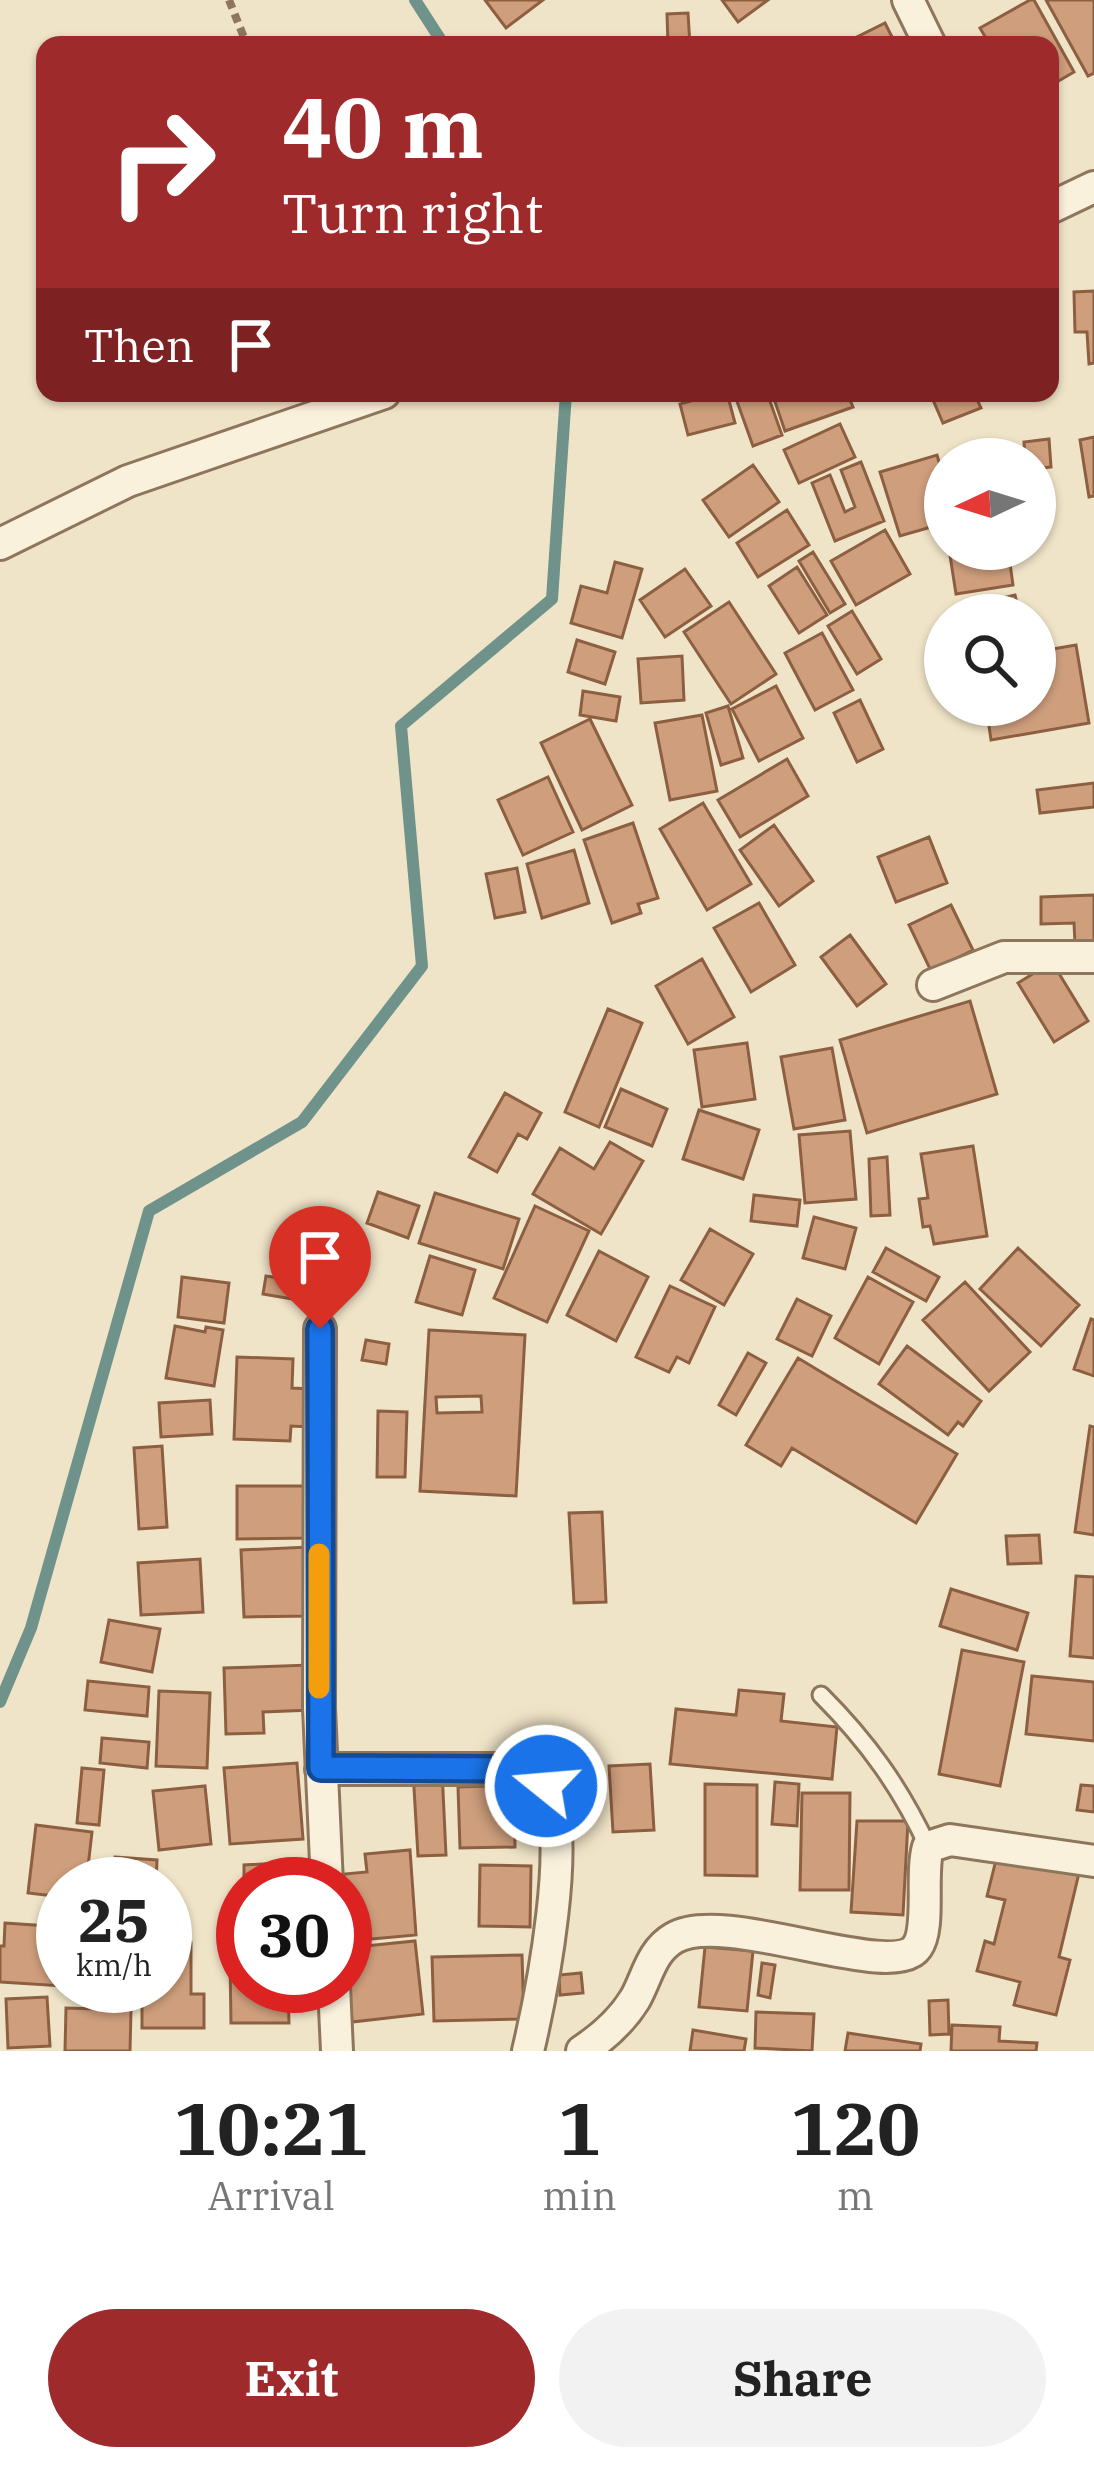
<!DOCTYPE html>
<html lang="en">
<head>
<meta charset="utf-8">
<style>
	:root { --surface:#fff; --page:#f2f2f2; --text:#222; --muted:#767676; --accent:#9e2a2b }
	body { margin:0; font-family:"IBM Plex Serif",serif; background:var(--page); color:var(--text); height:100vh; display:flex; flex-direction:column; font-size:45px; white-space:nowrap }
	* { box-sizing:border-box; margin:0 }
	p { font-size:39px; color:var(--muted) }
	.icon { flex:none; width:66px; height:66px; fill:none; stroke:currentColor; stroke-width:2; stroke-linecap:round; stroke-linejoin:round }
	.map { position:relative; height:2051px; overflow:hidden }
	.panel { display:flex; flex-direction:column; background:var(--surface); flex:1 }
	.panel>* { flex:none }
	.banner { position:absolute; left:36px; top:36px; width:1023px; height:366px; border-radius:24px; box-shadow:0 3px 9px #0004; background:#9e2a2b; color:#fff; overflow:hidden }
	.needle { width:78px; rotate:266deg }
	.fabs { position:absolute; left:924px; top:438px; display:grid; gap:24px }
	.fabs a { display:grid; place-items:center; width:132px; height:132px; border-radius:50%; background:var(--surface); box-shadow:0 3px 9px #0004; font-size:60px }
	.speed { position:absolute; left:36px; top:1857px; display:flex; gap:24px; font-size:60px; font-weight:700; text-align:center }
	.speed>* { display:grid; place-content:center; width:156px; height:156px; border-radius:50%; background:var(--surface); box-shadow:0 3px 9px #0004; line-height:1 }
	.speed small { font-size:30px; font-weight:400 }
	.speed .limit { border:18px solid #d22; background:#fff; color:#111 }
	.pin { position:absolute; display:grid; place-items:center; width:102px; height:102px; color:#fff; margin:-123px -51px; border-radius:50% 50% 50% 0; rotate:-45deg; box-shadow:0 0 12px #0007 }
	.pin .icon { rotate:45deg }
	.me { position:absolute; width:132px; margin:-66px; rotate:287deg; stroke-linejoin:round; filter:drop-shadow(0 0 9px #0008) }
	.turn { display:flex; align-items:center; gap:42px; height:252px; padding:0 48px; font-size:54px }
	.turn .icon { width:156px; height:156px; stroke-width:2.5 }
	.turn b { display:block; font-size:84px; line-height:102px }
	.then { display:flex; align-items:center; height:114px; padding:0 48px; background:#0003; gap:24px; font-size:45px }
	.eta { display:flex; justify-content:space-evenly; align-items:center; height:204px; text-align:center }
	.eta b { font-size:72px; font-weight:700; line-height:84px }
	.button { display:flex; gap:24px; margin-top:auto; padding:24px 48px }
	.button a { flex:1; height:138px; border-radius:72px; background:var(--accent); color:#fff; font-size:48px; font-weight:700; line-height:138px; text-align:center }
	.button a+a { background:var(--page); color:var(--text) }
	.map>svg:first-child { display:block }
</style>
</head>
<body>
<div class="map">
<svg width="1094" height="2051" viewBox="0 0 1094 2051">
	<rect width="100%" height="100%" fill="#f0e4c8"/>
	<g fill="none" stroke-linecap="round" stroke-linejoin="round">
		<path stroke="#6f938a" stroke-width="12" d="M415,0l29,45
			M0,1702l31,-74 118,-417 153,-89 120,-156 -21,-240 151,-127 14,-206"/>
	</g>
	<path fill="#cf9f7d" stroke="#8d5f41" stroke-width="3" fill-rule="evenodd" d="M485,0h58l-37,28z
		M722,0h46l-30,22z
		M1030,0h4l40,72 -24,14v-41h-60l-10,-17z
		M1046,0h48v73l-6,3z
		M688,13l2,32h-22l-1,-31z
		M885,23l11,22h-52l-1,-1z
		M1094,291v72l-5,1 -2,-32h-12l-1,-40z
		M719,393h8l8,30 -47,12 -8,-31z
		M734,393h33l15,42 -29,11z
		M772,393h75l6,14 -68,24z
		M930,393h26l2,4 16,-4 7,15 -38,15z
		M840,424l15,33 -56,26 -15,-33z
		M1094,437v59l-5,1 -9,-57z
		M1049,439l2,28 -16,2v-10h-10l-1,-17z
		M1004,443l2,16h-47l-1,-10z
		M937,455l8,27v41l-45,13 -20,-64z
		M861,462l23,59 -49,20 -23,-58 18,-8 15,37 10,-5 -14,-37z
		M753,465l26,37 -50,35 -26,-37z
		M787,510l22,35 -51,32 -21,-34z
		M885,530l25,44 -54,31 -25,-44z
		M949,549h59l5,36 -57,9z
		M813,552l32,52 -15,9 -31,-52z
		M615,562l27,7 -20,69 -51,-15 10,-37 26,7z
		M797,567l30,48 -28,18 -30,-47z
		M685,569l26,37 -46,31 -25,-37z
		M1015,595l5,20h-60l-1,-7z
		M729,602l47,72 -45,30 -47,-72z
		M852,611l29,48 -24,15 -29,-48z
		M822,633l31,57 -38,20 -30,-57z
		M577,640l38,12 -10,32 -37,-12z
		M1076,645l13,78 -98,17 -5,-35h49v-20l11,-2 -5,-32z
		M682,656l2,44 -43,3 -3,-44z
		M776,686l27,52 -44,23 -27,-52z
		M583,691l37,6 -4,24 -36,-6z
		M860,700l23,49 -26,13 -23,-49z
		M728,706l15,52 -22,7 -15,-52z
		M702,715l15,76 -47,9 -15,-77z
		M590,719l42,86 -50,25 -41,-87z
		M787,759l21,37 -68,41 -22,-37z
		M548,777l25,55 -50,23 -25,-55z
		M1094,783v24l-54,6 -3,-23z
		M703,803l48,81 -44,26 -47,-81z
		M633,823l25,75 -20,6 3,9 -29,10 -28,-83z
		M774,825l39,56 -34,25 -39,-56z
		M929,837l18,46 -51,19 -18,-45z
		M574,850l15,53 -47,15 -15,-54z
		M517,868l8,44 -30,6 -9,-44z
		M1094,895v48l-19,1 -1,-21 -33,1v-27z
		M759,903l36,62 -44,27 -37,-64z
		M951,905l22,45 -42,21 -22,-46z
		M850,935l36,49 -29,22 -36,-49z
		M702,959l32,58 -46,27 -32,-58z
		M1052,962l36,59 -34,21 -36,-59z
		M970,1001l27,93 -130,39 -27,-93z
		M608,1009l34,14 -43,104 -34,-15z
		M747,1043l8,56 -53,8 -8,-57z
		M832,1048l13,72 -51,9 -13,-72z
		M621,1089l46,20 -15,37 -47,-19z
		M505,1093l36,20 -14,26 -9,-5 -21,38 -28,-15z
		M699,1110l60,20 -16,49 -60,-20z
		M850,1131l6,68 -51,4 -6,-68z
		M610,1142l33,19 -42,73 -68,-40 27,-46 34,21z
		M973,1146l14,90 -53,8 -4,-18 -7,1 -4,-28 9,-1 -7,-44z
		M887,1157l3,58 -19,1 -2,-57z
		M378,1192l41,14 -11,32 -41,-15z
		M435,1193l84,26 -16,50 -84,-26z
		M754,1195l46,5 -3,26 -46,-5z
		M535,1206l54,25 -42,91 -53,-24z
		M814,1217l42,11 -11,41 -42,-11z
		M710,1229l43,25 -29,51 -43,-25z
		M886,1248l53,29 -13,24 -53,-29z
		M1018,1248l61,57 -38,41 -61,-57z
		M599,1251l49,26 -32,64 -49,-26z
		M430,1256l45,14 -13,45 -46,-13z
		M266,1276l47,7 -3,19 -47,-8z
		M182,1277l47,6 -5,40 -46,-6z
		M868,1277l45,25 -34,62 -44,-26z
		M965,1282l65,70 -41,39 -66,-71z
		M670,1286l45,21 -26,56 -12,-6 -8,15 -33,-15z
		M797,1299l34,17 -19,40 -35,-17z
		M1091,1319l3,1v56l-20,-7z
		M175,1326l30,6 1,-5 17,3 -9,56 -48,-8z
		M429,1330l96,5 -9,161 -96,-5zM481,1396l1,16 -45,1 -1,-16z
		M366,1340l23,4 -3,20 -24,-4z
		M907,1346l74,55 -18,25 -5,-4 -10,13 -69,-51z
		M748,1353l18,10 -30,52 -17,-10z
		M237,1357l56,2 -1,29 19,1 -1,38 -19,-1 -1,15 -56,-2z
		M798,1358l159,96 -41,69 -124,-75 -11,18 -35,-21z
		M210,1400l2,34 -51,3 -2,-34z
		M378,1411l29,1 -2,65h-28z
		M1090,1426l4,1v108l-19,-3z
		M162,1446l5,81 -28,2 -5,-81z
		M237,1486h72v52l-72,1z
		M602,1512l4,90 -32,1 -5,-90z
		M1039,1535l2,28 -33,1 -2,-28z
		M309,1547l1,69 -66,1 -3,-67z
		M200,1559l3,53 -62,3 -3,-52z
		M1076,1576l18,1v81l-24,-2z
		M951,1589l77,24 -11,37 -77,-24z
		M109,1620l51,9 -8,43 -51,-10z
		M962,1650l62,12 -24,124 -61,-12z
		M310,1665l2,45 -49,2 1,21 -38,1 -2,-66z
		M1032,1676l62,6v59l-68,-7z
		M88,1681l61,6 -2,29 -62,-6z
		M739,1690l45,4 -3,27 56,6 -5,52 -162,-15 6,-55 60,6z
		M159,1691l51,2 -3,75 -51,-2z
		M102,1738l47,4 -2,26 -47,-5z
		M297,1763l6,76 -73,5 -6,-76z
		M650,1764l4,66 -41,2 -4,-66z
		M82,1768l22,2 -5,55 -22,-2z
		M442,1770l4,85 -28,1 -5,-85z
		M775,1782l24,2 -2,42 -25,-2z
		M705,1784l52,1v91l-52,-1z
		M514,1785l1,62 -55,1 -2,-61z
		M1081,1785l13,1v26l-17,-2z
		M205,1786l6,58 -52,6 -6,-59z
		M802,1793h48l-1,97h-49z
		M857,1821h51l-5,94 -52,-3z
		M36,1825l56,7 -6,52h-23v13l-35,-4z
		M410,1850l6,85 -67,6 -5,-67 23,-2 -2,-18z
		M998,1852l81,21 -20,84 11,3 -14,55 -42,-10 6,-23 -43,-11 8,-30 9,3 11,-44 -18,-4z
		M115,1857l42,3 -1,24h-43z
		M313,1861v23h-69v-19z
		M480,1865l51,1 -1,61 -51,-1z
		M5,1923l58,4v59l-63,-4v-36h4z
		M415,1941l8,73 -71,8 -7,-74z
		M165,1943h26v51h13v34h-62v-42h23z
		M705,1947l48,4 -6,60 -48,-4z
		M522,1955l2,64 -90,2 -2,-64z
		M230,1961h13v25h45l1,37h-58z
		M762,1963l13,2 -5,33 -12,-3z
		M581,1973l2,20 -23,2 -1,-20z
		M47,1997l3,49 -42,2 -2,-49z
		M948,2000l1,34 -19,1 -1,-34z
		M66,2008l65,2 -1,41h-65z
		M756,2012l58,2 -2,37 -57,-3z
		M952,2025l48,2 -1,14 38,2 -1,8h-85z
		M693,2030l53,9 -2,12h-54z
		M848,2033l73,11 -1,7h-75z"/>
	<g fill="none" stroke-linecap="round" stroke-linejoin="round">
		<defs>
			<path id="lane" d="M821,1695c46,46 80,93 107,152"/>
			<path id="street" d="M908,0l22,45
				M1050,208l44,-21
				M0,544l128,-63 256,-88
				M933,985l71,-28h90
				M320,1329l-1,379 8,176
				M321,1769h201c9,3 17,7 23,15 29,48 -4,212 -17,267
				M334,1986l3,65
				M582,2051c20,-13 40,-31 53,-52 12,-21 16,-48 39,-61 50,-30 219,45 243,9 14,-19 3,-73 11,-100l22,-7 144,21"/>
		</defs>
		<use href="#lane" stroke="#8d765c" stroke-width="21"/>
		<use href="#street" stroke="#8d765c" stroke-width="36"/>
		<path stroke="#8d765c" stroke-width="8" stroke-dasharray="9 6" stroke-linecap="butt" d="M229,0l18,45"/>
		<use href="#lane" stroke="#faf1dc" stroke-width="15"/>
		<use href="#street" stroke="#faf1dc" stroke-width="30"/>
	</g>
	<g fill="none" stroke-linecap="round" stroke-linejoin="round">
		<defs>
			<path id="route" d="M320,1329l1,439 201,1 14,5 10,12"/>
		</defs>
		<use href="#route" stroke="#114b97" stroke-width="30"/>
		<use href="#route" stroke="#1a73e8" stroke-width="21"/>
		<path stroke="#f59e0b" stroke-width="21" d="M319,1554v134"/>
	</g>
</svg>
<div class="fabs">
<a><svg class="needle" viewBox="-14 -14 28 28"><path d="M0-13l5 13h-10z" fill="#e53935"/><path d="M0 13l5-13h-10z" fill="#767676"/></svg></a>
<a><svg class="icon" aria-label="search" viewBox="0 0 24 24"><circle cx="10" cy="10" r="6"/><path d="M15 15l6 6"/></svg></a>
</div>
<div class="speed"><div>25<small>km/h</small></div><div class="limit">30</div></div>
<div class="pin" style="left:320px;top:1329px;background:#d93025"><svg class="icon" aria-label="arrive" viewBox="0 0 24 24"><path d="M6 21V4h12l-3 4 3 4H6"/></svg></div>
<svg class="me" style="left:546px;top:1786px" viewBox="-20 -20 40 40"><circle r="17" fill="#1a73e8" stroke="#fff" stroke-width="3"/><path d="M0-11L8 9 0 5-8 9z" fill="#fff"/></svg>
<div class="banner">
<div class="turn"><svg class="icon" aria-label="right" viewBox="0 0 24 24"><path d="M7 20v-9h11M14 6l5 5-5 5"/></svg><div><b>40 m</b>Turn right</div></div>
<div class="then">Then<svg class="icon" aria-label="arrive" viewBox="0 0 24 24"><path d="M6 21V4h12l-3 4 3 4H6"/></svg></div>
</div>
</div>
<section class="panel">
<div class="eta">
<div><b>10:21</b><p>Arrival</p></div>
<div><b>1</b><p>min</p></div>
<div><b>120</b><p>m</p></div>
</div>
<div class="button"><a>Exit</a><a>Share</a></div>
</section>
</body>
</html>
